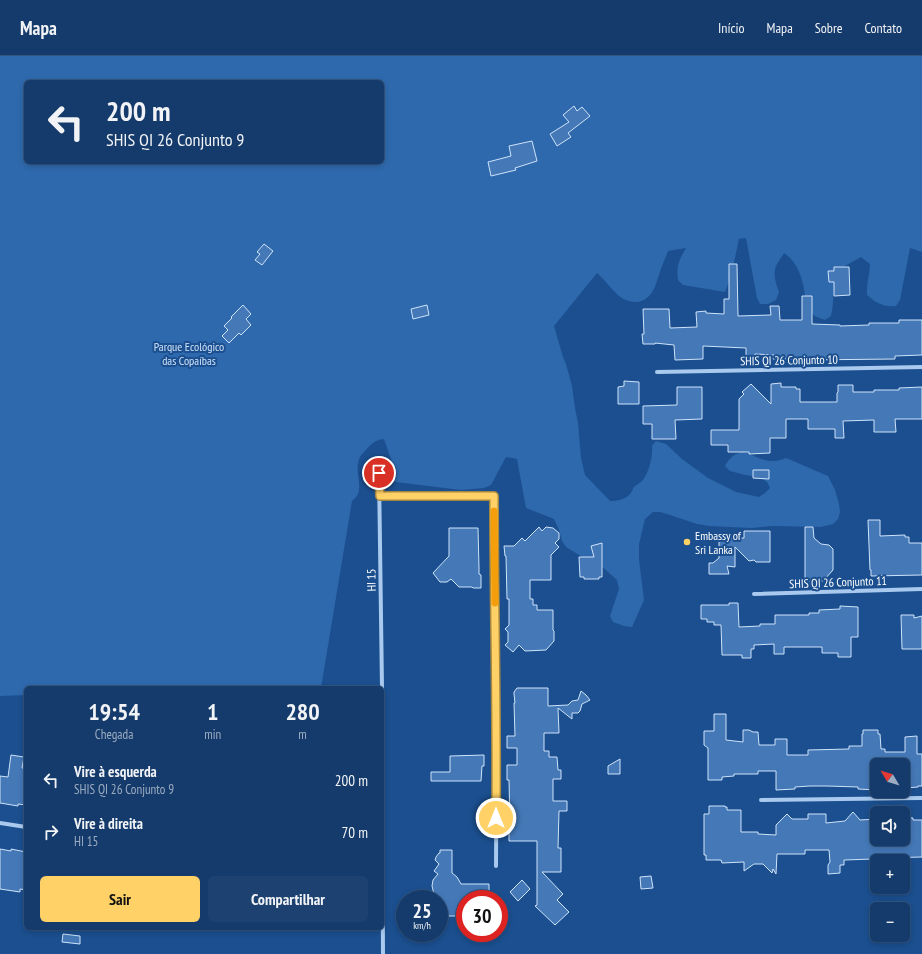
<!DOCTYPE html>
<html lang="pt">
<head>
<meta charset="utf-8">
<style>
	:root { --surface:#143b6b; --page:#1d4271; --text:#f1f3f6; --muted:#9dadc1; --line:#33557e; --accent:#ffd166 }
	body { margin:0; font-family:"PT Sans Narrow",sans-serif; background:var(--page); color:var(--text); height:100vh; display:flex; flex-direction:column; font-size:15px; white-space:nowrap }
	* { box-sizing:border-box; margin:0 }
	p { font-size:13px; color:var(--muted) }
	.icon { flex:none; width:22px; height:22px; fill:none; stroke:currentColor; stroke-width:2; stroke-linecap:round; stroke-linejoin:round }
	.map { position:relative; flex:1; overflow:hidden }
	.side { position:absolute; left:24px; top:630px; width:360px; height:244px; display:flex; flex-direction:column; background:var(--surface); border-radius:6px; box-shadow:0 2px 6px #0003,0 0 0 1px var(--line) }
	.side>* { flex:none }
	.banner { position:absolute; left:24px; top:24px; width:360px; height:84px; border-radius:6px; box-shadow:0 2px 6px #0003,0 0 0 1px var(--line); background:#143b6b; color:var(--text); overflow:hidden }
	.needle { width:26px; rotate:308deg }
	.tools { position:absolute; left:870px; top:702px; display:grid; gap:8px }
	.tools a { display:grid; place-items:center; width:40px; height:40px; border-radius:6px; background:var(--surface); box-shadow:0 2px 6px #0003,0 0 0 1px var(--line); font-size:20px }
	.speed { position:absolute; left:396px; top:834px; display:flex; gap:8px; font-size:20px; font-weight:700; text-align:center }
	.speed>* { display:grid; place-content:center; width:52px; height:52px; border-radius:50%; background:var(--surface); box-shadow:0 2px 6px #0003,0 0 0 1px var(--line); line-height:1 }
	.speed small { font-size:10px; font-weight:400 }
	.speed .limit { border:6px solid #d22; background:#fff; color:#111 }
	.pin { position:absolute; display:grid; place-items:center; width:34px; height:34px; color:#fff; margin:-17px; border:2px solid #fff; border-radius:50%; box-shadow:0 1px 4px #0007 }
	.me { position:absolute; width:44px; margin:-22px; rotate:0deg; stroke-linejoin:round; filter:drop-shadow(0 0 3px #0008) }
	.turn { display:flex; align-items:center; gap:14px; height:84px; padding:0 16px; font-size:18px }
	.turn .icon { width:52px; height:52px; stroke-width:2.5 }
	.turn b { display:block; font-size:28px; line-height:34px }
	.eta { display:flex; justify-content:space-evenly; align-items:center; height:68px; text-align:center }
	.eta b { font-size:24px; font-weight:800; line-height:28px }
	.primary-button { display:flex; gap:8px; margin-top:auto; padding:8px 16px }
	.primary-button a { flex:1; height:46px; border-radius:6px; background:var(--accent); color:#111; font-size:16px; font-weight:800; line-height:46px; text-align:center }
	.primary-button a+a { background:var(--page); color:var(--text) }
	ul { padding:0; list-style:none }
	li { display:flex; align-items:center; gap:12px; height:52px; padding:0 16px }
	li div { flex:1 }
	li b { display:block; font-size:15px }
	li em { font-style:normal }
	header { display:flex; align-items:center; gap:24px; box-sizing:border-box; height:56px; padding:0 20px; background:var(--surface); border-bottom:1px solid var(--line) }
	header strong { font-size:19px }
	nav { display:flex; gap:22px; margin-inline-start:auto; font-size:14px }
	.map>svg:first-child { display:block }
</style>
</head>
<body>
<header>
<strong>Mapa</strong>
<nav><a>Início</a><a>Mapa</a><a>Sobre</a><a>Contato</a></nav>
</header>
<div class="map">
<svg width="922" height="898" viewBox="0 0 922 898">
	<rect width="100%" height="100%" fill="#1b4f8f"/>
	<path fill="#2e69ad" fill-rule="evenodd" d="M0,0h922v196l-12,-4 -10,52 -4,6c-13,1 -20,-3 -29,-11 -1,-11 3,-21 3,-31l-9,-7c-5,3 -18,9 -21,13 -9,13 -5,32 -9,46l-6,4c-5,-2 -10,-3 -14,-7 -5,-5 -5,-12 -6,-18 -2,-15 -7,-33 -21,-42 -2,4 -5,7 -7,11 -5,8 -1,20 2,28l-3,8 -8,4h-8l-3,-6 -11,-60 -7,1 -8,37 -6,16 -42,-7 -5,-5c-2,-14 1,-20 8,-32l-18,3c-2,6 -5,12 -7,18 -5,13 -7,31 -24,33 -7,0 -13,-2 -18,-6 -8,-7 -14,-16 -22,-23l-43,53 9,31 3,7 6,22 3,22 3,15 3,35 4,17 25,26c8,0 18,-2 22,-10 1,-1 1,-2 1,-3 2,-3 8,-5 10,-8 6,-8 10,-24 9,-34l4,-5 10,3 16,15 26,19 28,14 23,5 6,-4 5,-5 -3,-6 -8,-5 -14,-2 -15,-4 -5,-5c4,-8 13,-16 22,-13 6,2 12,6 18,7 7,2 14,1 21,-2l42,18 7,14 4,14 1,8 -2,7 -5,5 -12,3 -49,-1 -20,2 -43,-2 -12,-2 -27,-9 -10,-3h-7l-8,7 -6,25v16l5,40 -12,27 -8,-1 -11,-4 -3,-6 9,-27 -2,-9 -18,-16 -15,-6 -18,-11 -4,-6 -3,-11 -5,-11 -28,-11 -9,-49 -11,-2 -15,28 -7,3 -23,2 -65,-8 -7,-4 4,-13 -9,-26c-9,1 -13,5 -18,11 -2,2 -5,5 -6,7 -6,12 2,25 -2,37 -1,3 -4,5 -6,7l-31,187h-295v7l-26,1zM26,26h356v80h-356z"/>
	<path fill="#4478b7" stroke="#cfe3fa" d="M574,50l3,5 5,-4 8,9 -22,17 3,4 -14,9 -7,-12 19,-12 -6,-7z
		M532,85l5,20 -22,7 1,2 -25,6 -3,-14 23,-6 -2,-10z
		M264,188l9,7 -11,14 -7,-5 5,-6 -3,-2z
		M729,208h8l1,52 33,-1 -1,-9h9l1,14h22v-24h10v28l28,1v1l29,-1v-2h30v-3h23v35l-27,1v3l-93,1v-1h-29l1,-4 -19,-1v4h-9v-10l-43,-2v13l-28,1 -1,-15 -19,-2v1h-12l-1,-10h2l-1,-25h26l1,19 27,-1 -1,-15 10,-1v2l18,1v-15h5z
		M834,211h15l1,28 -16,1v-14h-5l-1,-11h6z
		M243,249l8,9 -5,5 5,6 -10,10 -2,-2 -10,10 -7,-7 6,-6 -4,-4 8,-8 -1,-1z
		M427,249l2,10 -16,4 -2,-10z
		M624,325l15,1v22h-21v-17l6,-1z
		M781,327v4h15v2h4v13h37v-9l1,-1v-7h15v7h21v-2h25v-2l23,-1v32h-27l1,13h-22v-12l-31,1 1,17h-9v-9h-27v-10h-22v19h-16v15l-21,1v-2h-21v-7h-17v-15h28v-31l5,-5 -2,-2 9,-8 20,20v-20z
		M677,331h25v32l-27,1 1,19h-24v-15h-9v-18l34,-1z
		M753,414h16v9l-16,-1z
		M868,464h12v16l25,-1v2h4v6h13v32l-51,1v-6h-1z
		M539,471l3,4 4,-4 7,1 6,5v6l-4,4 4,4 -8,8v25h-21v19h3v6h4v5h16v20l1,1v10l-8,9 -21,1 -6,-6 -6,7 -8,-7 3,-3v-10l-3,-3 4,-4v-26h-2l-1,-43h-1l-1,-10h10l8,-8 3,3z
		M805,471h8l1,11 7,6 8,1 4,4v21l-10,11h-16v-1h-2z
		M449,472h29l1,40v6l2,1v13h-8l-1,-1h-13l-8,-8 -4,3h-7l-7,-9 16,-17z
		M744,475h26v31h-14l-2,-2 -5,1 -14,-14v20l-8,-1 2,8h-20v-11h4l6,-5v-19l25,-1z
		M602,487v34h-3v2h-15v-2h-4l-1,-20h15l-3,-11z
		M729,547h9l1,24 21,-1v-2h15v-9h34v-2h10v-3l21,-1v-3l18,1v30h-7v20h-13v-4h-16v-6h-38v7h-10v-10l-20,1v4h-3v9h-9v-3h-20l-1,-30h-7v-3h-7v-3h-6v-14h28z
		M901,559h13v3l8,-2v33h-20z
		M517,632h31v18l20,-1 4,-4 6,-1 3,-9 5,4 4,5 -8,4 -2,7 -2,2h-6v6l-14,-11 1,25h-15v18h5v6h8l1,13h3v9h-8v22h14v10h-8l-1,37h3v24h-19l21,22 -6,6 12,12 -14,13 -20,-19 2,-1v-64h-28v-16h1l-1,-45h-2v-15h10v-17h-10v-12h8l-1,-33h1l-1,-9v-2z
		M714,658h12v26l17,2v-12h6l4,2h5l1,13h16v-6h12v16h21v-5l41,-1v-3h13v-12h1v-4h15v4h2l1,15h4v3h20v-15l12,-1v18h5v32h-4v1l-12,1 -1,-23h-28v25l-19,-1v-2l-31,-1h-17l-15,1v2l-19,1v-19h-18v3h-24v2l-12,1v3h-14v-32l-4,-3v-14h10z
		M11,699l13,2 -2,11h4v37l-8,-1v2l-18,-3v-27l8,1z
		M484,699v11h-2l-1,15h-50v-9h19v-16z
		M620,703v15h-12v-8z
		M709,750h16v1h2v3h14v22h17v2l18,1v-10l11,-11 5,5h16v-5h18v9l19,-2 8,-9 7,8 17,-1v20h27v-22l9,1v2h9v37l-40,1v3h-9v-2l-29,1v5h-4v8l-12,1v-9l2,-3 -1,-12h-24v4h-28l-1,20 -3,-5 -1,4 -9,-9h-9l-10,7v-9l-22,1 -1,-3h-15v-5h-2v-41h5z
		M0,793l11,2v-2l15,3v38l-6,-1v3l-20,-3z
		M440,794h12v23l5,4 4,7h28v15h-24v17h-26v-17h-4v-4l-1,-1 -2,-8 1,-6 5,-6 -4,-3 5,-7 -4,-4 1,-3 3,-4h1z
		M651,820l2,12 -12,1 -1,-12z
		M522,824l8,9 -12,12 -8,-9z
		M63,878l17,2v8l-18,-2z"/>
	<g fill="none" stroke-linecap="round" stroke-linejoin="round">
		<path stroke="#a9c9ee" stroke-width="4" d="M657,316l265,-5
			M379,417l3,215
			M380,440h115c0,123 2,247 1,370
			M754,538l168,-5
			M382,696l1,202
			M761,744l161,-2
			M0,767l26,4"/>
	</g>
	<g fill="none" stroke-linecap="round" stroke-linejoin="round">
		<defs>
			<path id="route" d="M379,417l1,23h114c0,108 3,215 2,322"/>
		</defs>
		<use href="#route" stroke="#a68842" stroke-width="10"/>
		<use href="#route" stroke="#ffd166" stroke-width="7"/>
		<path stroke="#f59e0b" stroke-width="7" d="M494,455l1,92"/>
	</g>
	<circle fill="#ffd166" stroke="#1b4f8f" stroke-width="1.5" cx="687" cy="486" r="4"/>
	<g text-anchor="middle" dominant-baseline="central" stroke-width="4" stroke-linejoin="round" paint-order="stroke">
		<g font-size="12" fill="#cfe3fa" stroke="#1b4f8f">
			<text x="189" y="290">Parque Ecológico<tspan x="189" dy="14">das Copaíbas</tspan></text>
		</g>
		<g font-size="12" fill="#fff" stroke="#1b4f8f">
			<text transform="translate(789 304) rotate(-1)">SHIS QI 26 Conjunto 10</text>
			<text transform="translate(371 524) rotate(-91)">HI 15</text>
			<text transform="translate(838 526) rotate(-2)">SHIS QI 26 Conjunto 11</text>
		</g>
		<g font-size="12" fill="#fff" stroke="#1b4f8f" text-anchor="start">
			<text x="695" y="479">Embassy of<tspan x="695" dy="14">Sri Lanka</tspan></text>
		</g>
	</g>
</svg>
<div class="tools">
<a><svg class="needle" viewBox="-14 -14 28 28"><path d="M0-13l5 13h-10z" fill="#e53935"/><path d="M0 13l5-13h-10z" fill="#9dadc1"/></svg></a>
<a><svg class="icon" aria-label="sound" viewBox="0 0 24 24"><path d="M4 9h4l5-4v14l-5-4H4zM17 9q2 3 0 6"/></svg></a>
<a>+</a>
<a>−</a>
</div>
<div class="speed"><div>25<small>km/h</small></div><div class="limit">30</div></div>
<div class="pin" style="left:379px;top:417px;background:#d93025"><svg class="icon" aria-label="arrive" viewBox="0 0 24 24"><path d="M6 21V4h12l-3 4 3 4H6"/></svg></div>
<svg class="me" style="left:496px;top:762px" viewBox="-20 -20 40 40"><circle r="17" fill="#ffd166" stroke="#fff" stroke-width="3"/><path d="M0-11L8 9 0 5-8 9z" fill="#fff"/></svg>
<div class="banner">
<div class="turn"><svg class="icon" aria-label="left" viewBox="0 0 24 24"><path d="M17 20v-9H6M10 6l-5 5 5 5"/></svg><div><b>200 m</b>SHIS QI 26 Conjunto 9</div></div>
</div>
<section class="side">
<div class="eta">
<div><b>19:54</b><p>Chegada</p></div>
<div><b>1</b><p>min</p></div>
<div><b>280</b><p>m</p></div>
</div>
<ul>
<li><svg class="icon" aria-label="left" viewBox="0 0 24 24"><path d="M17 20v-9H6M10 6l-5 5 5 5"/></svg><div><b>Vire à esquerda</b><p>SHIS QI 26 Conjunto 9</p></div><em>200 m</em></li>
<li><svg class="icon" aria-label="right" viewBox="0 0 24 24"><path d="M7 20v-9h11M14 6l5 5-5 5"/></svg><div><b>Vire à direita</b><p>HI 15</p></div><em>70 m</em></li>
</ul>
<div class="primary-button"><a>Sair</a><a>Compartilhar</a></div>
</section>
</div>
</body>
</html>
